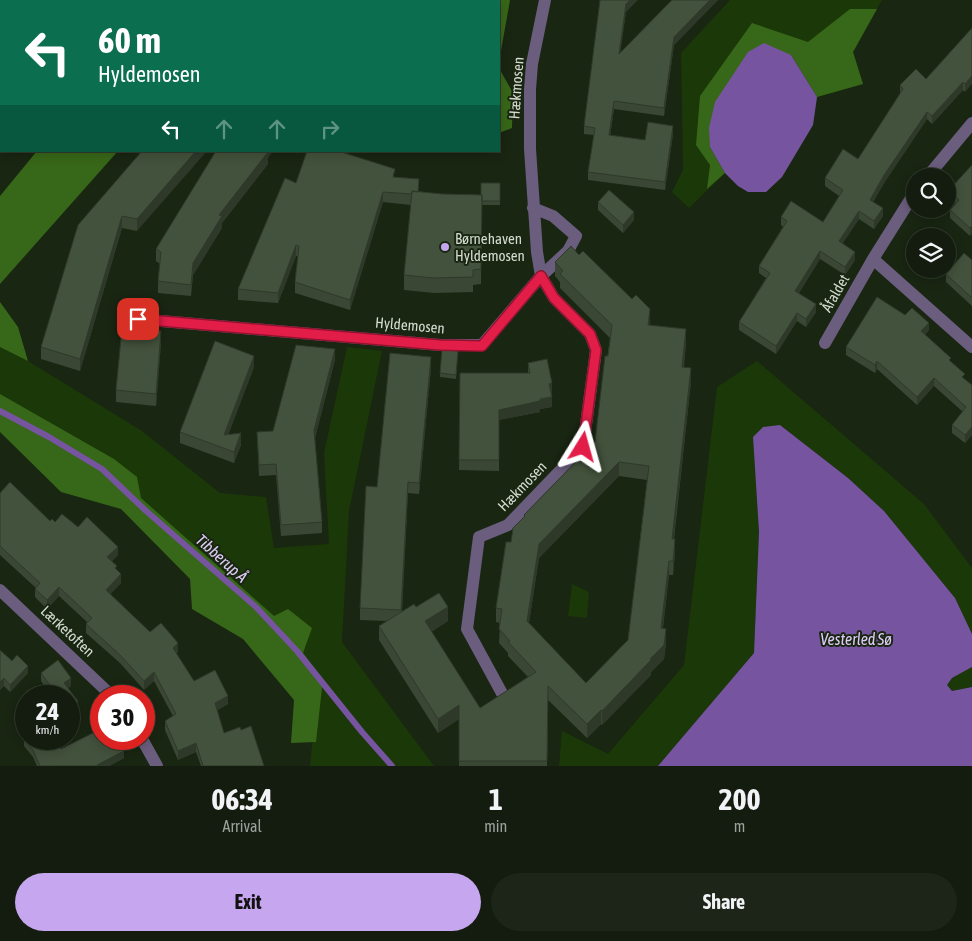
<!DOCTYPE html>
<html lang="en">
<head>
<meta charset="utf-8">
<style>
	:root { --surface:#131c0e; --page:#1c2517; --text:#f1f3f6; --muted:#9da19e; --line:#323a2e; --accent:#c7a6f0 }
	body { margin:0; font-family:"Asap Condensed",sans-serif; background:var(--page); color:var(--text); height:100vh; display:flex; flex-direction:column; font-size:19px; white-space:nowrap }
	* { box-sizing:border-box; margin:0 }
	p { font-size:16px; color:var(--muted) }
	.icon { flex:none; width:28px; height:28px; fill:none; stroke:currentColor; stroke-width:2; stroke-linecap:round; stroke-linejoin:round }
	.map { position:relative; height:766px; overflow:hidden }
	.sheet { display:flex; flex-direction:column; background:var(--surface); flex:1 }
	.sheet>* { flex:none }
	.guide { position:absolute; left:0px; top:0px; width:500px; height:152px; box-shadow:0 2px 12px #0003,0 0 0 1px var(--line); background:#0b6e4f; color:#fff; overflow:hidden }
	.buttons { position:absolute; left:906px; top:168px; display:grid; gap:10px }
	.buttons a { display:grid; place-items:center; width:50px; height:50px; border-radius:50%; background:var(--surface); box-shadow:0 2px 12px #0003,0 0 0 1px var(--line); font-size:25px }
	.speed { position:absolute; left:15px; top:685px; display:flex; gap:10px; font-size:25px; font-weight:700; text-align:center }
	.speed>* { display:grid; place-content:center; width:65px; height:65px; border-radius:50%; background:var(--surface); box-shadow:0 2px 12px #0003,0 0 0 1px var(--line); line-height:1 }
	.speed small { font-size:12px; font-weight:400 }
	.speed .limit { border:8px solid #d22; background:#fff; color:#111 }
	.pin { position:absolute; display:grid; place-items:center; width:42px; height:42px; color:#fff; margin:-21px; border-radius:10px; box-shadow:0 2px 8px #0006 }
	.me { position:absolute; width:55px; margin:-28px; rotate:8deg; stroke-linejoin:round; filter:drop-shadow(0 0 4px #0008) }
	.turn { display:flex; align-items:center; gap:18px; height:105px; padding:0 15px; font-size:22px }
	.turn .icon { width:65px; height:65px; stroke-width:2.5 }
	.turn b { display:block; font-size:35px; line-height:42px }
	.lanes { display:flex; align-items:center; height:48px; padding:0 15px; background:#0003; justify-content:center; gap:25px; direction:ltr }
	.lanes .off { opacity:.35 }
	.eta { display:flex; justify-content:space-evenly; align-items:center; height:85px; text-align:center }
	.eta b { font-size:30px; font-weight:700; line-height:35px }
	.action { display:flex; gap:10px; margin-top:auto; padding:10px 15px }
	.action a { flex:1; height:58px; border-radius:30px; background:var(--accent); color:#111; font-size:20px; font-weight:700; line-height:58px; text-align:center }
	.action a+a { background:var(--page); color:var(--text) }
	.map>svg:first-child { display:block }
</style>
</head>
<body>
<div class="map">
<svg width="972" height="766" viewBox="0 0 972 766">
	<rect width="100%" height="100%" fill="#192612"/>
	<path fill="#1b3808" d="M730,0h152l-29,52 10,32 -46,13 -4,28 -31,52 -16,15c-24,0 -24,-3 -41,-19l-36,35 -17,-16 11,-22 -2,-117z
		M0,347l28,14 114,70 78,62 46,4 8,51 55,-4 -5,-91 23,-106 35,4 -33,160 -7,131 92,124h-124l9,-92 -308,-257 -11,-7z
		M757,361l167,143 48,64v66l-17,-36 -71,-87 -36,-33 -68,-53 -27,12 6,95 -5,121 -96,113h-99l3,-35 46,23 76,-89 33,-278z
		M572,584l17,8 -2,26 -19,-2z
		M972,667v20l-20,4 -5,-6 5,-7z"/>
	<path fill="#376718" d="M396,0h114l-11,62v-61z
		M850,9h27l-24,43 10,32 -46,13 -26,-42 -81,92 15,26 -18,16 3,-24 -14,-20 4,-49 52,-73 56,19z
		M499,68l14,25 -1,35 -13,5z
		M37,151h81l-118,133v-88z
		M0,302l18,25 10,34 -28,-14z
		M0,394l114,65 23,18 4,21 133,118 14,-7 24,19 -9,25 20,26 -7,63 -25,1 3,-43 -51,-61 -51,-30 -2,-30 -69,-70 -60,-17 -61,-60z"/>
	<path fill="#77549f" d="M764,43l27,12 26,42 -4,28 -31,52 -16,15h-18l-10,-6 -13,-13 -15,-26 -1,-19 6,-26 33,-50z
		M780,425l68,53 36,33 71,87 17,36v33l-20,11 -5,7 5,6 20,-4v79h-314l96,-113 5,-121 -6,-95 10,-10z"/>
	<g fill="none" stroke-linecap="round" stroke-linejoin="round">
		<path stroke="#77549f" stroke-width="6" d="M0,411l49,26 53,32 43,41 111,97 41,44 65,81 30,34"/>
		<path stroke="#6b5d7e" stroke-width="12" d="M138,319l302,26h42l59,-69 27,-25 8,-15 -23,-20 -20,-8"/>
		<path stroke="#6b5d7e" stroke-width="12" d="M928,176l44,-53
			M873,259l99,88
			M825,343l48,-84 42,-67
			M0,590l112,106
			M504,697l-37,-68 12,-92 29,-12 75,-78 13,-97 -6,-16 -36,-36 -13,-22 -4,-24 -7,-103v-60l2,-25 13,-64
			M142,739l15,27"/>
		<path stroke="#b698dc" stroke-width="12" d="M113,1l1,-1
			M0,133l1,-1"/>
	</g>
	<path fill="#3a4734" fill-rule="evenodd" d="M672,0h46l-44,45 -10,71 -50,-7 -4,27 35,4 28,-6 -8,56 -77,-10v-8l6,-37 -10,-1v-8l42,-114 -6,41z
		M972,28l-7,64 -2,-2 -31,34 -5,-5 -43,64 -11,19 10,14 -9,13 -15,-10 -17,25 13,16 -10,15 -25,-16 -21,34 17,19 -10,15 -9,-6 -21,33 -37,-24v-8l27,-44 -7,-5v-7l24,-39 -2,-2v-8l42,5 16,-26 -14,-10v-8l33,-19 42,-65v-9l26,-6z
		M142,151l-5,80 -15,-3 -42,143 -39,-12v-12z
		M341,152l54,25 24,15 23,2 39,1 19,-12v22h-18l-1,79 -8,1v7l-39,1 -30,-3v-15l7,-70 -28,-3 -33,108 -55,-17v-11l3,-26h-2l-18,47 -40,-3v-11l58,-106z
		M268,158v6l-46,59v5l-29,47 -2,21 -33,-3v-12l2,-17 -4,-3v-12z
		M972,165l-2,71 -20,-18v-8l6,-6 -7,-6v-8z
		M598,202l36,18 -11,13 -25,-23z
		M972,260v46l-26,-24v-8z
		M555,262l95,63 36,18 -2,24 7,15 -17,157 1,14 -2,22h-4l-6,53 3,15 -2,16 -13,13v3l-49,50 -1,-1 -14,14 -39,-38 -1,66h-88v-47l-21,14 -59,-93v-14l8,-5 -27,-1v-12l71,-240 -12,126 -11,-1 -6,119 14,-5 32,14 -17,11 49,76 48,-31 -20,-21v-3l-9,-10 1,-20 -4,-1v-14l15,-66 13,-25v-2l71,-73 15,-104 -50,-50v-6l-5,-6zM619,476l28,4 -19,160 -42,43 -57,-60 10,-65z
		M905,315l24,15 -4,5 26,27 14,18 7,5v50l-7,8 -13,-10v-8l11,-13 -29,-26 -17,19 -40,-36 -2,4 -29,-18v-8z
		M161,343l-5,63 -40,-4v-12z
		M458,351l-2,28 -16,-2v-4z
		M335,360l-20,78 7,84v11l-41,3 -5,-61 -17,1 -2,-44 16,-1z
		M528,363l24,30 -1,1 1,13 -12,2v3l-41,8v51l-40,-1 1,-97h68z
		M254,367l-26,68 13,10 -7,18 -54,-20v-11z
		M0,493l50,28 28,6 40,28 -7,7 6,8 4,13 -11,11 40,38 28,20 -2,2 18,27 34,23 -11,6 7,23 17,-3 23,36h-63l-5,-14 -18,8 -13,-30v-9l8,-5 -19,-35 -10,9 -24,-27 -34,-30v-9l1,-2 -28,-26 -12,13 -12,-12v-8l1,-1 -36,-33z
		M0,650l12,11 16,12 -18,19 -6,-6 -4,4z
		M41,673l30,13 -3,2 10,21 -30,-18 -7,-10z
		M24,739l37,10 63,9 -15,8h-72l-4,-9 -9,-11z"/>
	<path fill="#2f392a" d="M630,0h8l-12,12 -7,50v-8l7,-50z
		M710,0h8l-44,45 -10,71v-8l10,-71z
		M972,76v8l-7,8v-8z
		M963,82v8l-31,34v-8z
		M614,101v8l-5,34v-8z
		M927,112v7l-43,64 -14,25v-8l14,-25z
		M673,126v8l-8,56v-8z
		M196,151h11l-70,80v-12z
		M266,151h7l-5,7v6l-46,59v5l-29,47 -2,21 2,-33 26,-48z
		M383,192v10l-33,108v-10z
		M883,208v8l-9,13v-8z
		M859,211v8l-20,30v-8z
		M634,212v8l-11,13v-8z
		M122,216v12l-42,143v-12z
		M972,226v8l-2,2v-8z
		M296,245v11l-18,47v-10z
		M820,251v8l-25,40v-8z
		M855,252v8l-10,15v-8z
		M816,304v8l-10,15v-8z
		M650,309v14l-2,16v-14z
		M797,313v8l-21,33v-8z
		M929,323v7l-8,9v-8z
		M686,329v14l-4,38v-14z
		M161,331v12l-5,63v-12z
		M335,349v11l-21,81v-11z
		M254,356v11l-30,79v-11z
		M431,357v11l-12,126v-11z
		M877,361v8l-2,4v-8z
		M691,368v14l-19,171v-14z
		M934,378v8l-17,19v-8z
		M552,383v10l-3,1v-10z
		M552,397v10l-12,2v3l-41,8v51v-61z
		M972,427v8l-7,8v-8z
		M241,433v12l-7,18v-11z
		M619,462v14l-80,82 -12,77v-14l12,-77z
		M408,482v11l-7,129v-12z
		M675,539v14l-2,22v-14z
		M118,547v8l-11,11v-9z
		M669,561v14l-8,67v-14z
		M121,574v9l-15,16v-9z
		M59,587v9l-12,13v-9z
		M448,607v14l-23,14v-14z
		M666,629v14l-2,16 -13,13v3l-49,50v-14l48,-52z
		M178,643v9l-5,5v-9z
		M28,666v7l-18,19v-7z
		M154,672v9l-10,9v-9z
		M4,678v8l-4,4v-8z
		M71,678v8l-7,5v-8z
		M228,696v8l-13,8v-9z
		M78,701v8l-9,7v-8z
		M459,705v14l-21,14v-14z
		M601,710v14l-14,14v-14z
		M196,743v9l-18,8v-9z
		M124,751v7l-15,8h-12v-1z"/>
	<path fill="#43523c" stroke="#2f392a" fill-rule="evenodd" d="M600,0h30l-4,4 -7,50 53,-54h38l-36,37 -10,71 -50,-7 -5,34 36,5 3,-18 25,4 -8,56 -77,-10 7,-44 -11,-2z
		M972,28v48l-7,8 -2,-2 -31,34 -5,-4 -43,63 -14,25 13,8 -9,13 -15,-10 -20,30 16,11 -10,15 -25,-16 -25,40 21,13 -10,15 -9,-6 -21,33 -37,-24 31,-49 -11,-7 28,-45 -6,-4 10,-16 32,21 20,-32 -18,-12 18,-29 15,10 45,-70 -3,-4 16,-16 10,10z
		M142,151h54l-59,68 -15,-3 -42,143 -39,-12 37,-122z
		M216,151h52v1l-49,63 3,1 -29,47 -2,22 -33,-4 3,-29 -5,-3z
		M307,151h31l57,18 -2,8 26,2 -1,13 -6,-1v3l-29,-2 -33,108 -55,-18 4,-36 -3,-1 -18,48 -40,-4 47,-111 11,5z
		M972,165v61l-2,2 -20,-18 9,-10 -10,-10z
		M481,183h19v18h-18v-6h-1z
		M609,190l25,22 -11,13 -25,-23z
		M412,191l30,3 40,1 -1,74 -8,1v7l-39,1 -30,-3z
		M571,246l8,9 4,-4 49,48 4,-4 14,14 -2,16 38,4 -4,38 9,1 -19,171h3l-2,22h-4l-8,67 5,1 -2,16 -14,14 1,1 -49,51 -1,-1 -14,14 -39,-38 -1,75h-88v-56l-21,14 -59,-93 35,-22 2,3 23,-14 9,14 -23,14 55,87 56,-36 -28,-30 2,-1 -11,-12 3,-20 -6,-1 10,-66h5l2,-14 12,-12 -1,-1 71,-73 10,-86h3l4,-31 -52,-51 3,-3 -8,-9zM619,462l30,4 -21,174 -42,43 -59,-62 12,-77z
		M964,253l8,7v38l-26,-24z
		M877,297l28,18 7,-7 17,15 -8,8 30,27 -2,2 16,14 -3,3 10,8v42l-7,8 -13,-10 14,-18 -32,-29 -17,19 -40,-36 -2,4 -29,-18z
		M122,328l39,3 -5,63 -40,-4z
		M215,341l39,15 -30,79 17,-2 -7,19 -54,-20z
		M296,345l39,4 -21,81 8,92 -41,3 -5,-61 -17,1 -2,-33 16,-1z
		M442,349l16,2 -2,24 -16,-2z
		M390,353l41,4 -12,126 -11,-1 -7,128 -41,-2 6,-122 11,1z
		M547,359l5,24 -3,1 3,13 -12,2v2l-41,9v50h-40l1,-87h70l-2,-10z
		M10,482l40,39 2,-2 3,3 7,-8 16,13 9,-10 31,30 -11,10 10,9 -2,2 6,6 -15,16 44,42 11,-9 17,20 -5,5 21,33 21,-11 13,26 -13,7 9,30 16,-6 1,3 10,-4 13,40h-61l-7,-23 -18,8 -13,-30 11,-7 -22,-42 -10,9 -24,-26 -34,-31 6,-6 -33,-31 -12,13 -12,-11 5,-6 -40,-37v-53z
		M0,650l12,11 5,-6 11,11 -18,19 -6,-7 -4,4z
		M58,660l13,18 -7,5 14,18 -9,7v-12h-28l11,-8 -11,-15z
		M101,729v10h17l6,12 -27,14 1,1h-58l-7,-16 -9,-11 2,-2v2h28l7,10z"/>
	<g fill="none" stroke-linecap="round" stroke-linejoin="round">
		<defs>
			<path id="route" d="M138,319l302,26 42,1 59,-70 13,22 36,36 6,16 -13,97"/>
		</defs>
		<use href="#route" stroke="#92132f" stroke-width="12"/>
		<use href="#route" stroke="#e11d48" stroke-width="9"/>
	</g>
	<circle fill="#c7a6f0" stroke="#192612" stroke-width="2" cx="445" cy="247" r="5"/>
	<g text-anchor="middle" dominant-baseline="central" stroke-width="4" stroke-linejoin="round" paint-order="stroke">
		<g font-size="15" fill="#d3dccf" stroke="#192612">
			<text transform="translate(516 88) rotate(-86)">Hækmosen</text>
			<text transform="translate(835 293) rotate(-60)">Åfaldet</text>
			<text transform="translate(410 325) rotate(5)">Hyldemosen</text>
			<text transform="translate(522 486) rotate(-46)">Hækmosen</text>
			<text transform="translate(68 631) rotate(43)">Lærketoften</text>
		</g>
		<g font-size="15" fill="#d3dccf" stroke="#192612" text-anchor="start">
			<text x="455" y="238">Børnehaven<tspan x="455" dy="17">Hyldemosen</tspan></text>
		</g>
		<g font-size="16" font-style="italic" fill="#e0cef8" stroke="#192612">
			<text transform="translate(222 558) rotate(42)">Tibberup Å</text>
			<text x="856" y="639">Vesterled Sø</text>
		</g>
	</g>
</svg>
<div class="buttons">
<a><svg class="icon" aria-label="search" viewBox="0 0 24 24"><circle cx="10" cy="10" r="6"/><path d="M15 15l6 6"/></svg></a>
<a><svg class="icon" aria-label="layers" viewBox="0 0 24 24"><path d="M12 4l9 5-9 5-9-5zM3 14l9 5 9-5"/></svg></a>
</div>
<div class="speed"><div>24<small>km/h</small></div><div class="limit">30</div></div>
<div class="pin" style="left:138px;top:319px;background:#d93025"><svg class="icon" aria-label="arrive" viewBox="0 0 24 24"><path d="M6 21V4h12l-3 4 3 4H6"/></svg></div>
<svg class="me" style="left:583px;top:447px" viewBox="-20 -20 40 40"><path d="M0-17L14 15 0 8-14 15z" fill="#e11d48" stroke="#fff" stroke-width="4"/></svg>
<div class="guide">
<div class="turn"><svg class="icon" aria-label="left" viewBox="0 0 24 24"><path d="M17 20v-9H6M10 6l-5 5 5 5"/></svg><div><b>60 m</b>Hyldemosen</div></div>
<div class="lanes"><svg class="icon" aria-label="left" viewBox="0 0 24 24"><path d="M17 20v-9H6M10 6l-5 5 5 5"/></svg><svg class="icon off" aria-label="ahead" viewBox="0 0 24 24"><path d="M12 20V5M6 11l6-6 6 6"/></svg><svg class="icon off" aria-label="ahead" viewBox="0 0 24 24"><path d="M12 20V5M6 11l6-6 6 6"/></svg><svg class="icon off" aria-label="right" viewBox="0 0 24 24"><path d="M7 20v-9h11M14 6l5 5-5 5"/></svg></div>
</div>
</div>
<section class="sheet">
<div class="eta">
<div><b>06:34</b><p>Arrival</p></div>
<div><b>1</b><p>min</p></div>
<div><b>200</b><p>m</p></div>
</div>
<div class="action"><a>Exit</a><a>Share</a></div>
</section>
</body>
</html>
